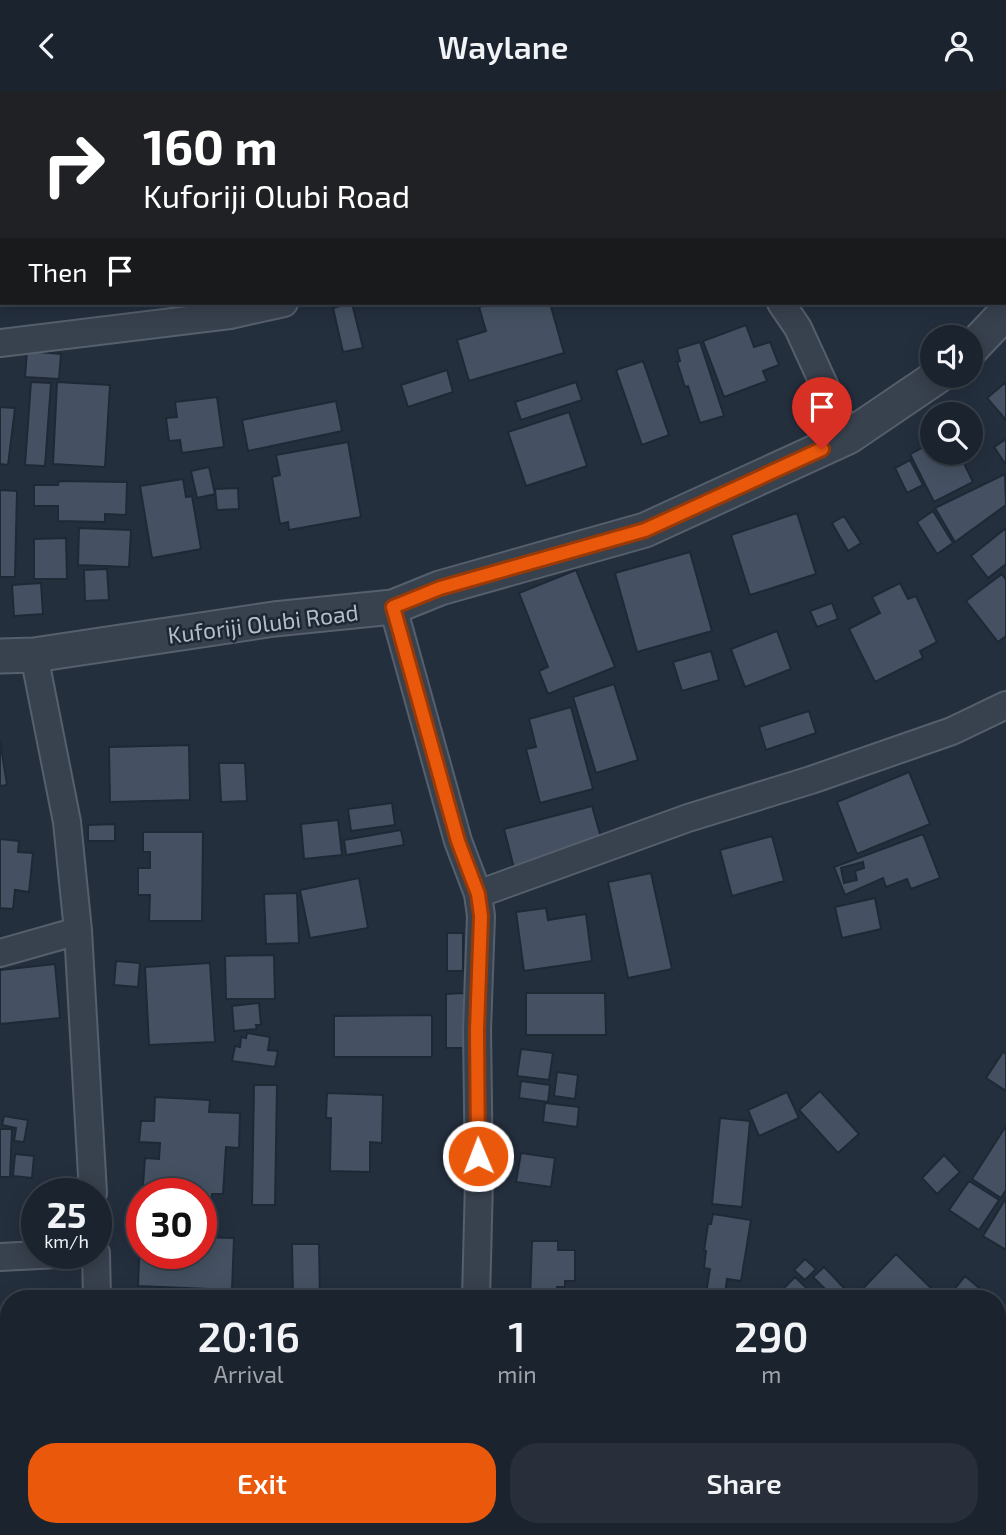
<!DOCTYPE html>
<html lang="en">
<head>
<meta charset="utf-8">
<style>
	:root { --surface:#1b232e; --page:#282f3a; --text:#f1f3f6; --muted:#a0a4aa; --line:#39404a; --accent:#ea580c }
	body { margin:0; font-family:"Exo 2",sans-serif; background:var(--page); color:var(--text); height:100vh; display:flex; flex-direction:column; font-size:26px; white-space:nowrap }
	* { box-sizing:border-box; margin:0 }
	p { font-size:23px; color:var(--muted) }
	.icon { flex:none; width:38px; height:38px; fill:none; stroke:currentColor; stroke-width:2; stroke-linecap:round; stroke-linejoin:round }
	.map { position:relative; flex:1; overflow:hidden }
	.sheet { position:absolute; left:0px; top:1199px; width:1006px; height:247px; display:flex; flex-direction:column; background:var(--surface); border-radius:28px 28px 0 0; box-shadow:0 4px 18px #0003,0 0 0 2px var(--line) }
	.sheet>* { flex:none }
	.hud { position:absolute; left:0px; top:0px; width:1006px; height:214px; box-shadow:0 4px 18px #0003,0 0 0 2px var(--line); background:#202124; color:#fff; overflow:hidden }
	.buttons { position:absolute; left:920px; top:234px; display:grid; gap:14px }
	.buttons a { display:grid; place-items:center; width:63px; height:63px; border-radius:50%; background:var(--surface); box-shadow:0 4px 18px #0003,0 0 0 2px var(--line); font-size:35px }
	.speed { position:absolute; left:21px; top:1087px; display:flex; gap:14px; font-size:35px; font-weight:700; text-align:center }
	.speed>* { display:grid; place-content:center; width:91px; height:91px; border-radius:50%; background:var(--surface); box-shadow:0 4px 18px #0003,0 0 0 2px var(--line); line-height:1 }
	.speed small { font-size:18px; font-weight:400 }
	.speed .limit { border:10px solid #d22; background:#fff; color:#111 }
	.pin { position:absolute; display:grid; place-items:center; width:60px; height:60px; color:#fff; margin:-72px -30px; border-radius:50% 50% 50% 0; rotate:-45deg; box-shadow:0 0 7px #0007 }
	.pin .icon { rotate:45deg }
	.me { position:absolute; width:77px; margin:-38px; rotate:359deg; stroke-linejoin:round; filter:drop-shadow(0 0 5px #0008) }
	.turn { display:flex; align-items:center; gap:24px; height:147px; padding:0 28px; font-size:32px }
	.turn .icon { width:91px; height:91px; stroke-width:2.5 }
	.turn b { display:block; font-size:49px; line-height:60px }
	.then { display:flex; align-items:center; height:66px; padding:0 28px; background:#0003; gap:14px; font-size:26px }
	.eta { display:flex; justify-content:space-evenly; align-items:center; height:119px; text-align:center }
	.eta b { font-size:42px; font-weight:600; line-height:49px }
	.primary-button { display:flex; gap:14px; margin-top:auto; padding:14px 28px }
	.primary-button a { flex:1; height:80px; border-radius:28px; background:var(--accent); color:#fff; font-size:28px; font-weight:600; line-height:80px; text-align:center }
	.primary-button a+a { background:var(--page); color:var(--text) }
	header { display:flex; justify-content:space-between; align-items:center; height:91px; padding:0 28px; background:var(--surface); font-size:32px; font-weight:600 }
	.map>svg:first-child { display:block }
</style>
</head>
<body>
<header><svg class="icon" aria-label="back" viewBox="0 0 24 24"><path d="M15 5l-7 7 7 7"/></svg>Waylane<svg class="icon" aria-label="person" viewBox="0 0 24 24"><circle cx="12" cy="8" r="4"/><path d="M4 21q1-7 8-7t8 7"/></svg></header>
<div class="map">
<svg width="1006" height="1444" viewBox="0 0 1006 1444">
	<rect width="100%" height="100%" fill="#242f3e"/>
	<path fill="#455162" stroke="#1f2835" stroke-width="2" fill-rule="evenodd" d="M497,0h75v2h-86z
		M1004,4h2l-2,91z
		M352,212l11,45 -20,4 -10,-44z
		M494,212h56l14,50 -95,28 -12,-41 29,-9 -7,-24z
		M746,234l8,22 16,-5 9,23 -16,6 4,10 -43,16 -21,-56z
		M700,251l24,74 -24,7 -12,-37 -3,1 -8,-25 3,-1 -3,-12z
		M27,260l34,3 -2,25 -34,-2z
		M643,270l26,74 -27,10 -26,-75z
		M447,279l6,22 -45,15 -7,-22z
		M31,291l20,1 -6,83 -20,-1z
		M57,291l53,3 -5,82 -52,-3z
		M576,291l6,18 -61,20 -6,-18z
		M1006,291v38l-19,-22z
		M217,306l7,50 -42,6 -2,-13 -11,1 -3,-23 11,-1 -2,-15z
		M336,310l6,30 -94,20 -6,-31z
		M0,316l15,1 -7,57 -8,-1z
		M569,321l18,54 -61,20 -18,-54z
		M1006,348v26l-12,-18z
		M348,351l13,75 -72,13 -1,-8 -8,2 -8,-47 8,-2 -4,-20z
		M933,351v11h26l14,29 -39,20 -24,-48z
		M910,369l13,25 -16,8 -12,-25z
		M209,376l6,27 -18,4 -6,-27z
		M1005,383l1,31 -51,37 -20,-34z
		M183,388l3,18 6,-1 9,53 -49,9 -12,-72z
		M59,390l68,1 -1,33 -21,-1v8l-47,-1v-15h-24v-21h24z
		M238,397l1,21 -22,1 -2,-21z
		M0,399l17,1 -2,86h-15z
		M933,420l20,32 -16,11 -20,-32z
		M797,422l19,61 -66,21 -19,-60z
		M844,425l17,27 -13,8 -16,-28z
		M79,437l52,2 -2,37 -51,-2z
		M1006,437v36l-18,14 -17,-22z
		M66,447l1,41h-33v-40z
		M690,461l22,79 -75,21 -22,-79z
		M107,478l2,31 -24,1 -1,-31z
		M576,479l39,97 -67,27 -9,-23 9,-4 -29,-74z
		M1002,483l4,6v56l-8,6 -32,-41z
		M41,492l2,31 -29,2 -2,-31z
		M900,492l8,16 8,-3 21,46 -17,9 3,7 -48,24 -26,-53 31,-16 -8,-16z
		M832,512l6,16 -21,8 -7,-16z
		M777,540l14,38 -46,18 -14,-38z
		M711,560l8,29 -37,11 -9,-29z
		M614,593l24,76 -42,13 -23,-76z
		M571,616l22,82 -53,14 -14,-54 10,-2 -7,-28z
		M809,620l7,22 -50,17 -7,-23z
		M0,649l7,45 -7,1z
		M189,654l1,55 -80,2 -1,-55z
		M219,672h26l2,38 -26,1z
		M909,681l21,52 -73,30 -20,-52z
		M392,712l3,22 -44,6 -3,-22z
		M592,715l10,35 -88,27 -10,-39z
		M338,729l4,35 -38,4 -3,-35z
		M115,733v17h-27v-16z
		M401,739l3,15 -58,10 -2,-15z
		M143,741h60l-1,89h-53l1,-26h-12v-27h12v-16h-7z
		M923,743l17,44 -29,11 -4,-10 -21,8 -3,-9 -38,17 -11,-28zM863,771l1,6 -9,3 2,9 -13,3 -3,-15z
		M772,745l12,45 -52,15 -12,-46z
		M0,748l19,2 -1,11 15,1 -4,39 -14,-2 -2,19 -13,-1z
		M651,782l21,96 -44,9 -20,-96z
		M359,787l9,50 -58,10 -10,-48z
		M297,802l2,50 -33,1 -2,-50z
		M875,807l6,31 -39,9 -7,-31z
		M546,817l2,12 38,-6 6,47 -68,10 -8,-59z
		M447,842h16v38h-16z
		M274,864l1,44h-49l-1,-43z
		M116,870l24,2 -2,24 -24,-2z
		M210,872l5,79 -66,3 -4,-78z
		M55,873l5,54 -60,6v-54z
		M464,902l1,55h-19v-54z
		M526,902h79l1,42h-80z
		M259,912l2,22h-5l1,4 -23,2 -2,-25z
		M432,924v42h-98v-41z
		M247,942l23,4 -2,13 10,1 -3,16 -43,-6 3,-15 5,1 1,-10 5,1z
		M521,958l32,4 -4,27 -32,-4z
		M1003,961l3,2v37l-20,-13z
		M557,981l21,3 -3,24 -21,-3z
		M521,990l29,4 -2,17 -29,-4z
		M254,994h23l-2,120h-23z
		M820,1000l39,43 -21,19 -39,-43z
		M787,1001l12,26 -40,18 -11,-26z
		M327,1002l56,2 -1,48 -12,-1v30l-40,-1 1,-53h-5z
		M155,1006l55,3 -1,12 31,1 -1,35 -13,-1 -3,47h-11l-1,7 -10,-1v-7h-44v-7l-14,-1 2,-27 14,1 1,-16 -21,-1 2,-21h13z
		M545,1012l34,4 -2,20 -34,-5z
		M4,1025l24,4 -4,22 -10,-1 2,-13 -14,-3z
		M720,1027l30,3 -8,86 -30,-3z
		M1006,1035v64l-5,8 -29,-19z
		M0,1038h12l-2,48h-10z
		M521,1062l34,5 -4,29 -35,-5z
		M15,1063l19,2 -2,22 -19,-2z
		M944,1064l16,17 -23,22 -15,-16z
		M969,1090l30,19 -20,30 -30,-20z
		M1006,1107v52l-23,-14z
		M713,1123l38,6 -10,61 -14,-2 -2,15h-4l-1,5h-15l5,-30 -6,-1 2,-17h-2l4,-27h3z
		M140,1143l2,19h59v-16l33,1 -2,52 -94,-4z
		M532,1150h26v9h17v31h-10v6h-8v9l28,1v2h-55z
		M292,1153h27l1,55h-27z
		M896,1163l36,35 -9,10h-70z
		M805,1168l11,10 -11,11 -11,-10z
		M824,1176l21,22 -10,10 -22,-22z
		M965,1185l27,23h-42l-2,-2z
		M795,1186l23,22h-37l-4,-4z
		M998,1212l8,7v21l-7,8z
		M998,1255l8,8v26l-8,8z
		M1006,1302v51l-8,8v-51z
		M0,1323l9,1v58h-9z
		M1006,1368v28l-8,-7v-11z
		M998,1428l8,8v8h-69l6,-7h55z
		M549,1437h50l-6,7h-50z
		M611,1437h43l9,7h-57z"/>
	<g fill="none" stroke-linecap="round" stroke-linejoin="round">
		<defs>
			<path id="minor" d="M781,212l17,25 50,109
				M0,252l230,-28 54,-12
				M393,516l65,234 20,53 3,22 -4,114 2,151 -3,118
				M34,564l33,167 11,109 15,262
				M478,803l210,-76 123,-38 141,-49 54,-26
				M0,862l78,-22
				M96,1162l1,46
				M0,1166l78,-4
				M104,1437v7
				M856,1437l8,7
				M465,1444l2,-7"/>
			<path id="tertiary" d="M971,258l35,-37
				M0,565l34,-1 240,-36 119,-12 47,-19 205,-58 203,-93 90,-61"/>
		</defs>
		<use href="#minor" stroke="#565f6c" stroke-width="30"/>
		<use href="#tertiary" stroke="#565f6c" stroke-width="37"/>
		<use href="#minor" stroke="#38414e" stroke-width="26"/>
		<use href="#tertiary" stroke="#38414e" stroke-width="33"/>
	</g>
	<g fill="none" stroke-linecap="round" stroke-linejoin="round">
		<defs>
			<path id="route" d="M478,1065l-1,-126 4,-114 -3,-22 -20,-53 -65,-234 47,-19 205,-58 177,-81"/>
		</defs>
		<use href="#route" stroke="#983908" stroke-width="18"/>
		<use href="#route" stroke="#ea580c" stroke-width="12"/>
	</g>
	<g text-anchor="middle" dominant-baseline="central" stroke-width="5" stroke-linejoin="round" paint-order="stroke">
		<g font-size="23" fill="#b4bcc9" stroke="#1d2633">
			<text transform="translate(263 532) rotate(-7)">Kuforiji Olubi Road</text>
		</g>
	</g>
</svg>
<div class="buttons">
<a><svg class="icon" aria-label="sound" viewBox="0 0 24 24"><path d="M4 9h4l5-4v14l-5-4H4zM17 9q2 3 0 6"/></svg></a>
<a><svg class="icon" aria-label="search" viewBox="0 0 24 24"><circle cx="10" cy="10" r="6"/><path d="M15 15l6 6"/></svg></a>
</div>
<div class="speed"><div>25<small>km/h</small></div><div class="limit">30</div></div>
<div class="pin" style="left:822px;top:358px;background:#d93025"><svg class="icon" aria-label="arrive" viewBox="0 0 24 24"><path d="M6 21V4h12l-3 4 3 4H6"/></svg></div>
<svg class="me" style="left:478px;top:1065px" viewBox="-20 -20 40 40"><circle r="17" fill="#ea580c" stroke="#fff" stroke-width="3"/><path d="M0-11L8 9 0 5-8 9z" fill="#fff"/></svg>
<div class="hud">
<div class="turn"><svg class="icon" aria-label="right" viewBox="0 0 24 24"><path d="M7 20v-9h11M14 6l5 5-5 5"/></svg><div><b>160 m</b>Kuforiji Olubi Road</div></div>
<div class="then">Then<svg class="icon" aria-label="arrive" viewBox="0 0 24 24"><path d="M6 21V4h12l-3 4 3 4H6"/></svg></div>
</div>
<section class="sheet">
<div class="eta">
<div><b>20:16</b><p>Arrival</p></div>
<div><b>1</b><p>min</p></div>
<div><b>290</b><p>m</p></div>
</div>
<div class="primary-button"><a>Exit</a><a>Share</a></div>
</section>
</div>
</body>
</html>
